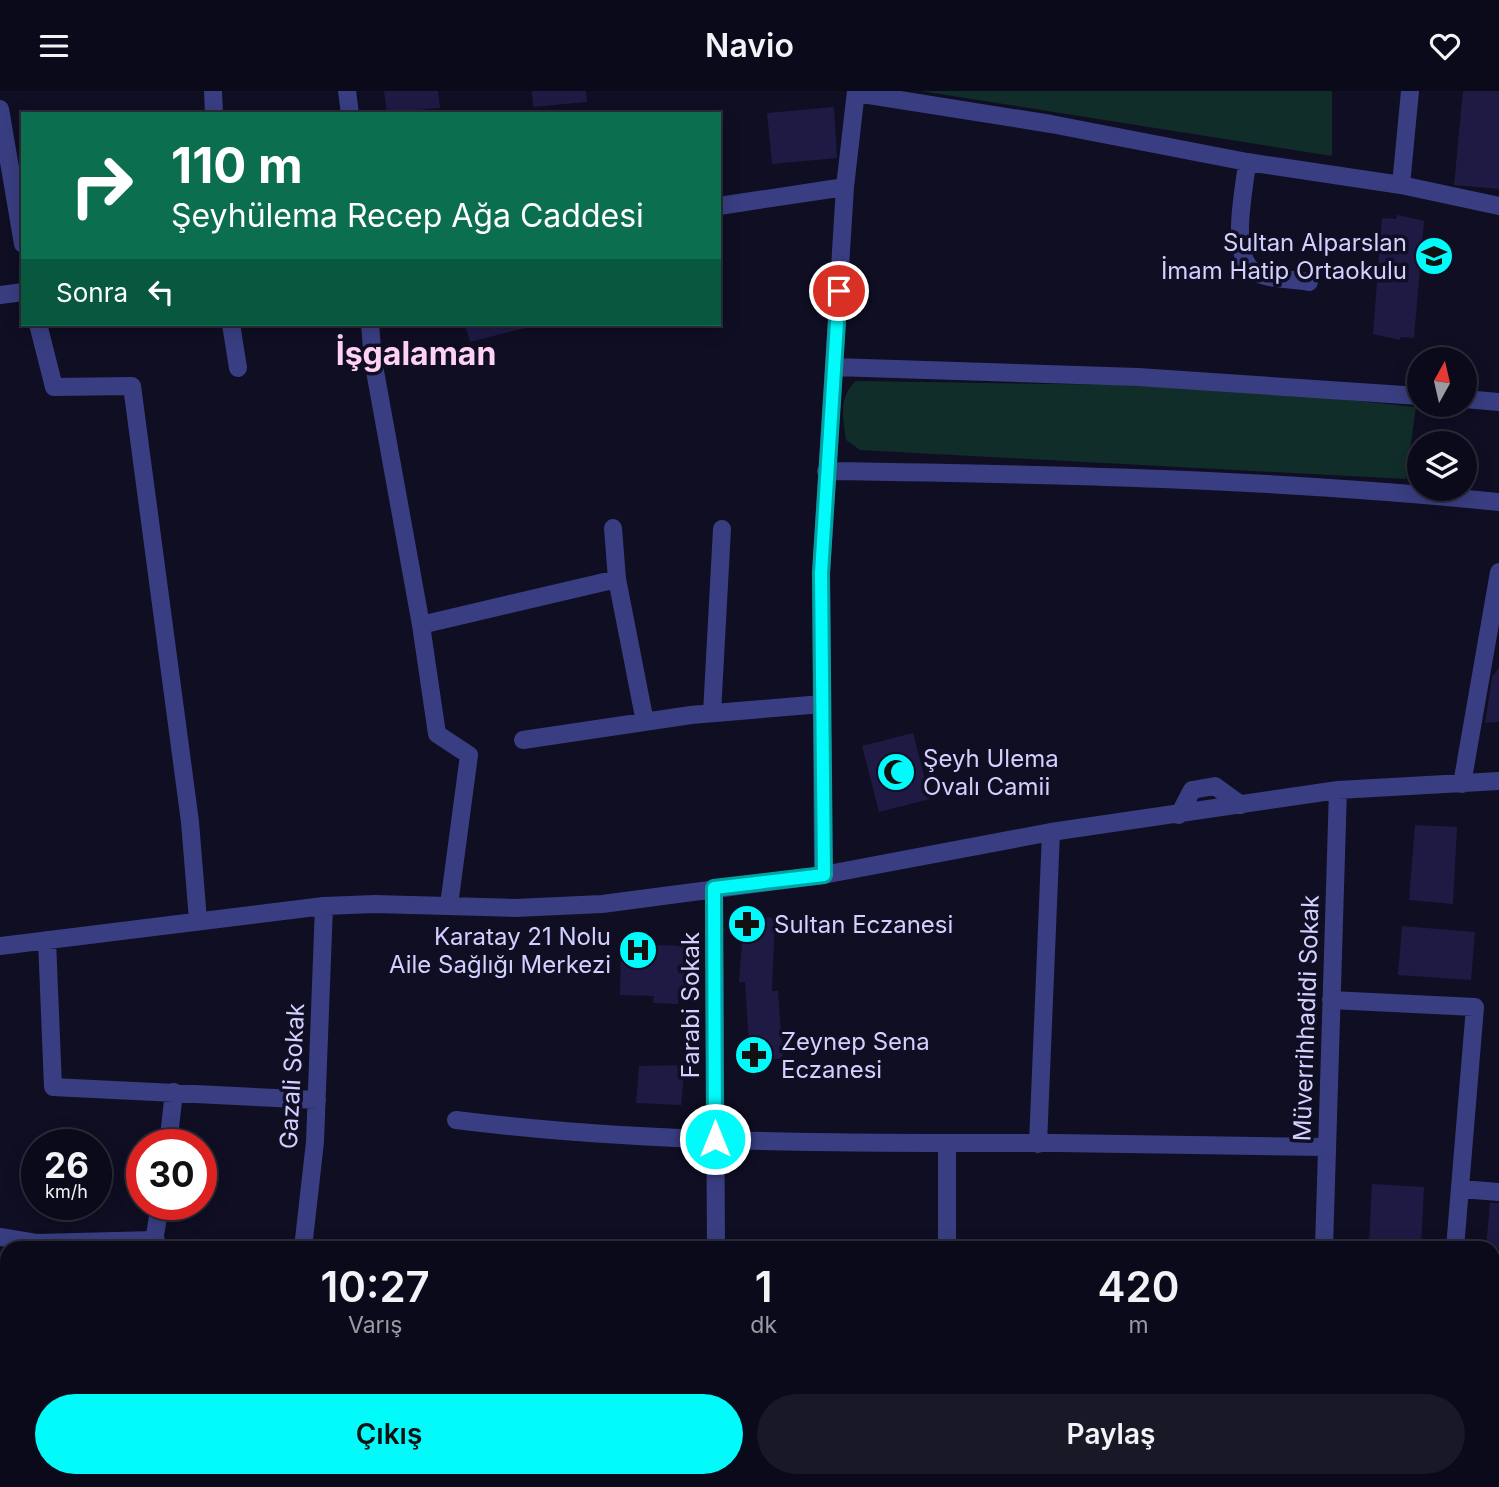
<!DOCTYPE html>
<html lang="tr">
<head>
<meta charset="utf-8">
<style>
	:root { --surface:#0b0a1a; --page:#191827; --text:#f1f3f6; --muted:#9a9aa2; --line:#2b2b39; --accent:#00fbfa }
	body { margin:0; font-family:Inter,sans-serif; background:var(--page); color:var(--text); height:100vh; display:flex; flex-direction:column; font-size:26px; white-space:nowrap }
	* { box-sizing:border-box; margin:0 }
	p { font-size:23px; color:var(--muted) }
	.icon { flex:none; width:38px; height:38px; fill:none; stroke:currentColor; stroke-width:2; stroke-linecap:round; stroke-linejoin:round }
	.map { position:relative; flex:1; overflow:hidden }
	.details { position:absolute; left:0px; top:1150px; width:1500px; height:247px; display:flex; flex-direction:column; background:var(--surface); border-radius:21px 21px 0 0; box-shadow:0 4px 18px #0003,0 0 0 2px var(--line) }
	.details>* { flex:none }
	.top-card { position:absolute; left:21px; top:21px; width:700px; height:214px; border-radius:0px; box-shadow:0 4px 18px #0003,0 0 0 2px var(--line); background:#0b6e4f; color:#fff; overflow:hidden }
	.needle { width:46px; rotate:8deg }
	.fabs { position:absolute; left:1407px; top:256px; display:grid; gap:14px }
	.fabs a { display:grid; place-items:center; width:70px; height:70px; border-radius:50%; background:var(--surface); box-shadow:0 4px 18px #0003,0 0 0 2px var(--line); font-size:35px }
	.speed { position:absolute; left:21px; top:1038px; display:flex; gap:14px; font-size:35px; font-weight:700; text-align:center }
	.speed>* { display:grid; place-content:center; width:91px; height:91px; border-radius:50%; background:var(--surface); box-shadow:0 4px 18px #0003,0 0 0 2px var(--line); line-height:1 }
	.speed small { font-size:18px; font-weight:400 }
	.speed .limit { border:10px solid #d22; background:#fff; color:#111 }
	.pin { position:absolute; display:grid; place-items:center; width:60px; height:60px; color:#fff; margin:-30px; border:4px solid #fff; border-radius:50%; box-shadow:0 2px 7px #0007 }
	.me { position:absolute; width:77px; margin:-38px; rotate:0deg; stroke-linejoin:round; filter:drop-shadow(0 0 5px #0008) }
	.turn { display:flex; align-items:center; gap:24px; height:147px; padding:0 35px; font-size:32px }
	.turn .icon { width:91px; height:91px; stroke-width:2.5 }
	.turn b { display:block; font-size:49px; line-height:60px }
	.then { display:flex; align-items:center; height:66px; padding:0 35px; background:#0003; gap:14px; font-size:26px }
	.eta { display:flex; justify-content:space-evenly; align-items:center; height:119px; text-align:center }
	.eta b { font-size:42px; font-weight:600; line-height:49px }
	.primary-button { display:flex; gap:14px; margin-top:auto; padding:14px 35px }
	.primary-button a { flex:1; height:80px; border-radius:42px; background:var(--accent); color:#111; font-size:28px; font-weight:600; line-height:80px; text-align:center }
	.primary-button a+a { background:var(--page); color:var(--text) }
	header { display:flex; justify-content:space-between; align-items:center; height:91px; padding:0 35px; background:var(--surface); font-size:32px; font-weight:600 }
	.map>svg:first-child { display:block }
</style>
</head>
<body>
<header><svg class="icon" aria-label="menu" viewBox="0 0 24 24"><path d="M4 6h16M4 12h16M4 18h16"/></svg>Navio<svg class="icon" aria-label="heart" viewBox="0 0 24 24"><path d="M12 20l-8-8c-3-5 5-10 8-4 3-6 11-1 8 4z"/></svg></header>
<div class="map">
<svg width="1499" height="1396" viewBox="0 0 1499 1396">
	<rect width="100%" height="100%" fill="#0f0e23"/>
	<path fill="#112d29" d="M921,0h411v65z
		M856,290l267,4 137,6 156,16 -10,72 -546,-29 -14,-10c-3,-22 -8,-43 10,-59z
		M611,1390h84v6h-84z"/>
	<path fill="#1e1a44" d="M384,0h54l2,17 -53,5z
		M532,0h54l1,11 -54,5z
		M1463,0h36v98l-45,-4z
		M834,16l3,51 -65,6 -5,-51z
		M1397,124l27,6 -10,117 -14,-1v3l-27,-6 9,-116 14,1z
		M465,233h60v4l-55,14z
		M1499,576v55l-14,1 7,-46z
		M913,642l17,66 -51,13 -17,-66z
		M1415,734l42,2 -4,77 -44,-4z
		M744,824l31,3 -3,73h6l5,68h-33l-5,-77h-6z
		M1402,835l73,6 -4,48 -73,-5z
		M621,853l65,2 -2,51h-6v7l-25,-1 1,-7 -34,-1z
		M685,974l-4,40 -45,-2 3,-37z
		M1372,1093l52,3 -3,61 -52,-2z
		M1490,1112h9v45h-13z"/>
	<g fill="none" stroke-linecap="round" stroke-linejoin="round">
		<path stroke="#393e82" stroke-width="18" d="M213,0l1,23
			M347,0l3,23
			M856,2l195,31 196,38 154,23 98,21
			M0,18l23,135
			M1247,71c-2,27 -19,94 8,110 13,8 39,7 54,10
			M1401,94l9,-94
			M719,115l126,-19
			M0,204l23,-3
			M38,233l16,63 78,-1 58,436 8,98
			M231,233l7,44
			M370,233l3,36 48,265 16,109 32,21 -20,150
			M834,276l304,10 281,19
			M1465,308l34,3
			M826,380c225,3 449,8 673,31
			M613,437l4,51 28,143
			M421,534l196,-46
			M712,622l10,-184
			M523,649l168,-25 131,-11
			M1462,693l37,-212
			M1179,724l13,-25 23,-4 26,19
			M823,784l-2,-301 24,-387 11,-96
			M714,797l2,360
			M47,849l6,147 264,13
			M0,855l324,-40 51,-2 140,4 87,-4 221,-29 228,-43 287,-42 161,-9
			M1331,909l144,7 -20,241
			M456,1029c199,25 401,23 601,23 90,1 180,3 270,4
			M1038,1053l13,-312
			M168,1054l6,-53
			M947,1054v103
			M1461,1098l38,3
			M0,1146l36,6 120,-3
			M153,1157l7,-44
			M303,1157l12,-106 9,-236
			M1324,1157l14,-458
			M0,1348l7,1
			M224,1390l35,6
			M605,1390v6
			M718,1390v6
			M951,1390v6
			M273,1396v-6
			M1437,1396v-6"/>
	</g>
	<g fill="none" stroke-linecap="round" stroke-linejoin="round">
		<defs>
			<path id="route" d="M715,1048l-1,-251 110,-13 -3,-302 18,-282"/>
		</defs>
		<use href="#route" stroke="#00a3a2" stroke-width="18"/>
		<use href="#route" stroke="#00fbfa" stroke-width="12"/>
	</g>
	<defs>
		<symbol id="school-disc" viewBox="-11 -11 22 22"><circle r="9.5" fill="#00fbfa" stroke="#0f0e23"/><path d="M0-5L7-2L0 1L-7-2ZM-4 1L0 2.5L4 1V4Q0 6-4 4Z" fill="#111"/></symbol>
		<symbol id="mosque-disc" viewBox="-11 -11 22 22"><circle r="9.5" fill="#00fbfa" stroke="#0f0e23"/><path d="M3.5-4.9A6 6 0 1 0 3.5 4.9A5 5 0 1 1 3.5-4.9Z" fill="#111"/></symbol>
		<symbol id="pharmacy-disc" viewBox="-11 -11 22 22"><circle r="9.5" fill="#00fbfa" stroke="#0f0e23"/><path d="M-2-6h4v4h4v4h-4v4h-4v-4h-4v-4h4Z" fill="#111"/></symbol>
		<symbol id="hospital-disc" viewBox="-11 -11 22 22"><circle r="9.5" fill="#00fbfa" stroke="#0f0e23"/><path d="M-5-5h3v3.5h4V-5h3V5h-3V1.5h-4V5h-3Z" fill="#111"/></symbol>
	</defs>
	<g fill-rule="evenodd">
		<use href="#school-disc" x="1412" y="143" width="44" height="44"/>
		<use href="#mosque-disc" x="874" y="659" width="44" height="44"/>
		<use href="#pharmacy-disc" x="725" y="811" width="44" height="44"/>
		<use href="#hospital-disc" x="616" y="837" width="44" height="44"/>
		<use href="#pharmacy-disc" x="732" y="942" width="44" height="44"/>
	</g>
	<g text-anchor="middle" dominant-baseline="central" stroke-width="7" stroke-linejoin="round" paint-order="stroke">
		<g font-size="24" fill="#d1d0ff" stroke="#0f0e23" text-anchor="start">
			<text x="1407" y="151" text-anchor="end">Sultan Alparslan<tspan x="1407" dy="28">İmam Hatip Ortaokulu</tspan></text>
			<text x="923" y="667">Şeyh Ulema<tspan x="923" dy="28">Ovalı Camii</tspan></text>
			<text x="774" y="833">Sultan Eczanesi</text>
			<text x="611" y="845" text-anchor="end">Karatay 21 Nolu<tspan x="611" dy="28">Aile Sağlığı Merkezi</tspan></text>
			<text x="781" y="950">Zeynep Sena<tspan x="781" dy="28">Eczanesi</tspan></text>
		</g>
		<g font-size="24" fill="#d1d0ff" stroke="#0f0e23">
			<text transform="translate(690 914) rotate(-90)">Farabi Sokak</text>
			<text transform="translate(1306 927) rotate(-88)">Müverrihhadidi Sokak</text>
			<text transform="translate(292 985) rotate(-87)">Gazali Sokak</text>
		</g>
		<g font-size="32" font-weight="bold" fill="#ffd2f3" stroke="#0f0e23">
			<text x="416" y="262">İşgalaman</text>
		</g>
	</g>
</svg>
<div class="fabs">
<a><svg class="needle" viewBox="-14 -14 28 28"><path d="M0-13l5 13h-10z" fill="#e53935"/><path d="M0 13l5-13h-10z" fill="#9a9aa2"/></svg></a>
<a><svg class="icon" aria-label="layers" viewBox="0 0 24 24"><path d="M12 4l9 5-9 5-9-5zM3 14l9 5 9-5"/></svg></a>
</div>
<div class="speed"><div>26<small>km/h</small></div><div class="limit">30</div></div>
<div class="pin" style="left:839px;top:200px;background:#d93025"><svg class="icon" aria-label="arrive" viewBox="0 0 24 24"><path d="M6 21V4h12l-3 4 3 4H6"/></svg></div>
<svg class="me" style="left:715px;top:1048px" viewBox="-20 -20 40 40"><circle r="17" fill="#00fbfa" stroke="#fff" stroke-width="3"/><path d="M0-11L8 9 0 5-8 9z" fill="#fff"/></svg>
<div class="top-card">
<div class="turn"><svg class="icon" aria-label="right" viewBox="0 0 24 24"><path d="M7 20v-9h11M14 6l5 5-5 5"/></svg><div><b>110 m</b>Şeyhülema Recep Ağa Caddesi</div></div>
<div class="then">Sonra<svg class="icon" aria-label="left" viewBox="0 0 24 24"><path d="M17 20v-9H6M10 6l-5 5 5 5"/></svg></div>
</div>
<section class="details">
<div class="eta">
<div><b>10:27</b><p>Varış</p></div>
<div><b>1</b><p>dk</p></div>
<div><b>420</b><p>m</p></div>
</div>
<div class="primary-button"><a>Çıkış</a><a>Paylaş</a></div>
</section>
</div>
</body>
</html>
